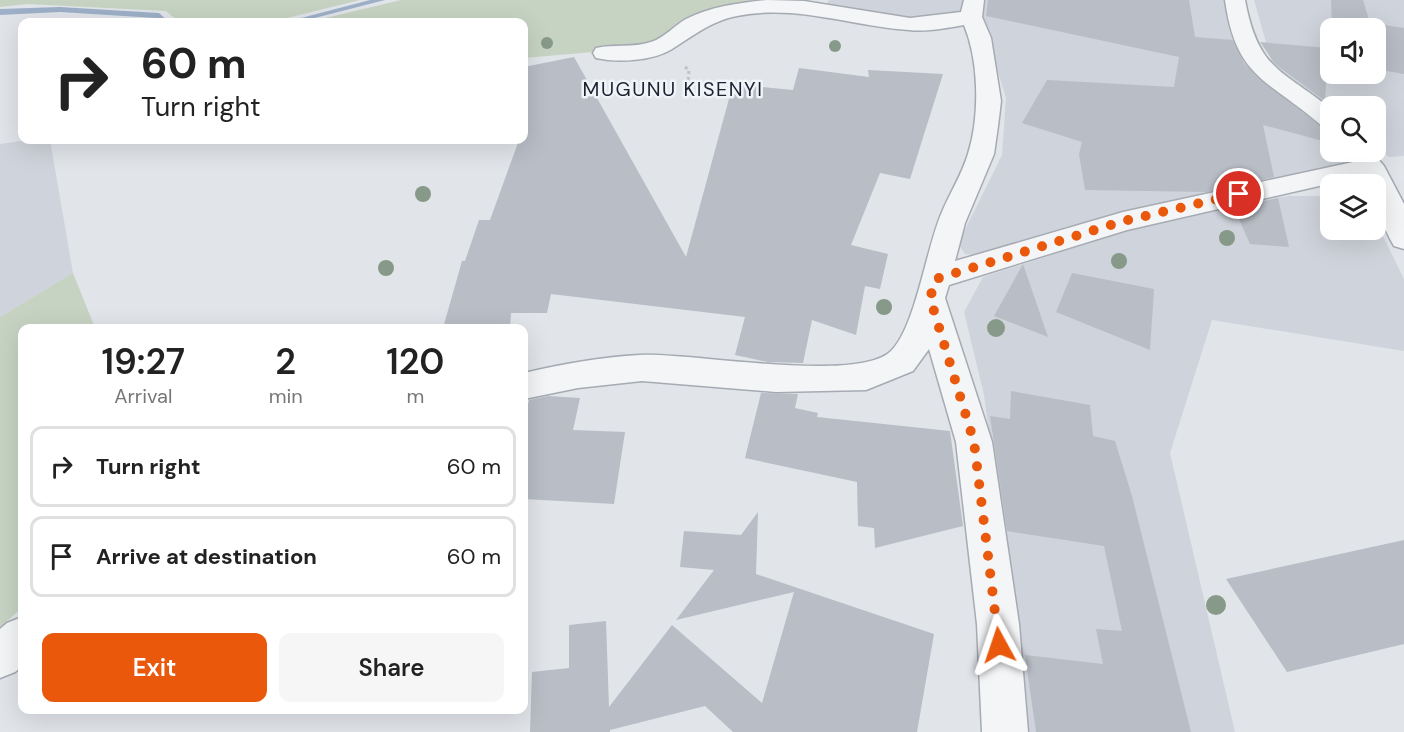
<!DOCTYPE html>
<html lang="en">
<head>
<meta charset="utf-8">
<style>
	:root { --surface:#fff; --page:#f6f6f6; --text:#222; --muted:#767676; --line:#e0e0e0; --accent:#ea580c }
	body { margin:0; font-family:"DM Sans",sans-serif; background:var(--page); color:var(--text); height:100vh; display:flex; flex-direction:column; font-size:22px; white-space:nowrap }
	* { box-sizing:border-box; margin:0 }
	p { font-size:20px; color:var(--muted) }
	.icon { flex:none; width:33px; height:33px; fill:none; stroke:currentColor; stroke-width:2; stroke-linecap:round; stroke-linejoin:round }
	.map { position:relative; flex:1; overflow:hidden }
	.sheet { position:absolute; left:18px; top:324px; width:510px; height:390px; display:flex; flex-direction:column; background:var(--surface); border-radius:12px; box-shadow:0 6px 24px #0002 }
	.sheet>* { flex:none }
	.top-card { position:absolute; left:18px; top:18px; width:510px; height:126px; border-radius:12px; box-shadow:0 6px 24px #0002; background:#fff; color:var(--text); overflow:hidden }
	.buttons { position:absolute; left:1320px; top:18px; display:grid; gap:12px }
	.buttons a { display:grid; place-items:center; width:66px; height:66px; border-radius:12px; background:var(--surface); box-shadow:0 6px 24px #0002; font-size:30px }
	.pin { position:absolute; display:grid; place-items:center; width:51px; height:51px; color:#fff; margin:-26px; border:3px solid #fff; border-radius:50%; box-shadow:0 2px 6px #0007 }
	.me { position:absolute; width:66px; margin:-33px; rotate:355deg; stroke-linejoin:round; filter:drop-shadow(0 0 4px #0008) }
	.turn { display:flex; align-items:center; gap:21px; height:126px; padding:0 24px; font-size:27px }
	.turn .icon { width:78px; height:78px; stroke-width:2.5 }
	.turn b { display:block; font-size:42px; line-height:51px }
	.eta { display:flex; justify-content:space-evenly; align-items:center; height:102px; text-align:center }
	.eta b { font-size:36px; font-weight:600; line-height:42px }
	.cta { display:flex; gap:12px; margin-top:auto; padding:12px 24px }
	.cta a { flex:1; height:69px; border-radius:12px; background:var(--accent); color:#fff; font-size:24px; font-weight:600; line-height:69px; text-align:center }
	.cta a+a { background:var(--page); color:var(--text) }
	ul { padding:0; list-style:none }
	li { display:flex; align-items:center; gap:18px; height:81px; margin:0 12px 9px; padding:0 12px; border:3px solid var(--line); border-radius:12px }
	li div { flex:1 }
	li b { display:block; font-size:22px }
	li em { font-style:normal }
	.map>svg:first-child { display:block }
</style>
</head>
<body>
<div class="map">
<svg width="1404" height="732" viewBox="0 0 1404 732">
	<rect width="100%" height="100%" fill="#e1e4e9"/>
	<path fill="#cfd3db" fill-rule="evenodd" d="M829,0h135l1,10 -25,7 -35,4 -79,-16z
		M981,0h245l5,31 15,28 84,73v20h15l3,9 -31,14 -58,14 -65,7 -212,59 -17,-1 -7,-10 44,-89 4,-57 -27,-87z
		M1254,0h150v156l-15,1 -13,-11v-40l-46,2 -41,-30 -18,-18zM1330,28h46v46h-46z
		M28,140h22l23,133 -73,44v-173z
		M1288,196h42v34h46v-8l28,57v72l-192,-31 -42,133 65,279h-206l-45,-337 -20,-83 19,-35 196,-63z"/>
	<path fill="#c6d3c2" d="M0,0h360l-89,22h-92l-13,-11 -138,-7 -28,3z
		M401,0h401l24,5 -115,13 -68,38 -47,4 -3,-8 -69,6v-36l-211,-1z
		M73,273l22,55h-73v280l-22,19v-310z"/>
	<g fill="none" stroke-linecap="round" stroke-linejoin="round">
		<path fill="#9db0c8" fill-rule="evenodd" d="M370,0h15l-86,22h-13z
			M60,7l99,6 10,9h-8l-5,-4 -96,-6 -60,3v-6z"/>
	</g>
	<path fill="#b8bdc6" d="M988,0h201l6,37 38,3 11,23 12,13 67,52v13l-60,-16 11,52 -67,15 -122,-2 -6,-36 3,-12 -60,-19 25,-43 127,7 5,-30 -193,-41z
		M1331,0h32l7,23 34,5v46l-28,-5v-41h-44z
		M1260,42l68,6 -3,53 -50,-37z
		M574,57l112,200 47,-173 60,6 6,-22 70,9 -1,-7 75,4 -33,105 -30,-6 -29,72 37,9 -8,35 -15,-3 -9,49 -44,-15 -9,43 -35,-1 -33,-7 10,-38 -194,-23 -4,19h-36l-1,15h-67l19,-67h3l14,-41h11l29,-80h5v-73z
		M1278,198l11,49 -39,-3 -16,-36z
		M1023,264l25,73 -54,-21z
		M1072,273l82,16 -4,61 -94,-38z
		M1011,391l79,14 3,31 22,5 17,55 59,236h-155l-11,-77 78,9 -7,-35 26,2 -18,-85 -97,-15 -17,-115 20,3z
		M761,393l37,1 -3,14 23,5 -1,4 133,14 13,95 -88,22 -1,-20 -16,-2 -1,-44 -112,-24z
		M548,396l32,2 -7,32 52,2 -11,72 -90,-5v-78l5,-21z
		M758,512l-2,62 178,60 -17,98h-184l-28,-26 -95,24v2h-80l2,-60 37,-4v-43l37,-4 3,86 63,-82 90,78 32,-111 -118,28 38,-50 -34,-3 4,-36 57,4z
		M1404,540v104l-117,28 -61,-93z"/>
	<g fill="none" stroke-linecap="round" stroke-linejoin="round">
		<defs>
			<path id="minor" d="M767,0l37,1 106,17 51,-6 3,-12h20l-2,17 9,21 10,63 -3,25 -4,28 -29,69 -10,38 168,-49 230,-50 -7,-10h26l12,14 20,38v45l-10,-3c-11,-18 -18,-41 -18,-62h-9l-4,-8 -236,54 -178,55 -4,13 47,144 27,182 9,108h-46l-5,-108 -21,-182 -27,-93 -16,22 -47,19 -90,2 -134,-11 -64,7 -54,11v-26c38,-9 77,-16 116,-18 50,-3 217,29 251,-4 25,-25 35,-103 51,-139 8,-19 20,-38 26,-58 12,-38 11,-93 -4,-129 -18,3 -37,7 -55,5 -58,-4 -114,-26 -172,-14 -26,5 -44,20 -65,33 -19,12 -54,14 -76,9l-3,-5 3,-5c18,-4 37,0 55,-6 13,-4 23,-16 35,-23 26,-13 54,-16 81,-19z
				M1225,0h20c13,69 35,69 85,108v19l-9,-2c-53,-46 -85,-46 -96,-125z
				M22,617v49l-7,6 -15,6v-49l7,-6z"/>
		</defs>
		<use href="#minor" stroke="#a6abb3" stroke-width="3"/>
		<path stroke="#bfc2c7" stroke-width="3" stroke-dasharray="3 3" stroke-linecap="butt" d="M685,67l4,3 -3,31"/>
		<use href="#minor" fill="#f4f5f7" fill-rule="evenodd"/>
	</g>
	<g fill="#879988">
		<circle cx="547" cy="43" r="6"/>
		<circle cx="835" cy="46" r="6"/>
		<circle cx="423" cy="194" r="8"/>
		<circle cx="1227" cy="238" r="8"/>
		<circle cx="1119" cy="261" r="8"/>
		<circle cx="386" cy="268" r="8"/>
		<circle cx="884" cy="307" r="8"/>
		<circle cx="996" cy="328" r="9"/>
		<circle cx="1216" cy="605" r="10"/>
	</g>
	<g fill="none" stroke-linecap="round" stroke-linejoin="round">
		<path stroke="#ea580c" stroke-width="10" stroke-dasharray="0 18" d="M999,645l-25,-203 -44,-144 6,-19 188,-58 115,-27"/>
	</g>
	<g text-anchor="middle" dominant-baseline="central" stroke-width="5" stroke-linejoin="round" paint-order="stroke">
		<g font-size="20" letter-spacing="1.5" fill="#1c2231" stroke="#f0f3f7">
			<text x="673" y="89">MUGUNU KISENYI</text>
		</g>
	</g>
</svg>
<div class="buttons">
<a><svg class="icon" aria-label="sound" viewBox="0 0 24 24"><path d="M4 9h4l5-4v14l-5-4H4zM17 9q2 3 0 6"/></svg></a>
<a><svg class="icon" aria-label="search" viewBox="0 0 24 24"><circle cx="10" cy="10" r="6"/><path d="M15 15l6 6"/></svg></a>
<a><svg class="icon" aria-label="layers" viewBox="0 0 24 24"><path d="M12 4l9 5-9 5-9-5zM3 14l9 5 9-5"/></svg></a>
</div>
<div class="pin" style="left:1239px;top:194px;background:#d93025"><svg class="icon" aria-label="arrive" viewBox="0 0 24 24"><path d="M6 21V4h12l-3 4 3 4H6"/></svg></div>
<svg class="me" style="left:999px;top:645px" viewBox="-20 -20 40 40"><path d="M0-17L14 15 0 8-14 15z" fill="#ea580c" stroke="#fff" stroke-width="4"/></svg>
<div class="top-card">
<div class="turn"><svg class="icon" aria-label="right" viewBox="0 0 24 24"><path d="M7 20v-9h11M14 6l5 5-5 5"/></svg><div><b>60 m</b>Turn right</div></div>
</div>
<section class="sheet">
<div class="eta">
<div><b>19:27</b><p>Arrival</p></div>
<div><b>2</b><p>min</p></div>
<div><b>120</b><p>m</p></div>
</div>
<ul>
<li><svg class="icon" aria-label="right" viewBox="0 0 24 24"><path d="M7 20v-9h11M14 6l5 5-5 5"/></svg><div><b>Turn right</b></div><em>60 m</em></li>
<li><svg class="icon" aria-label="arrive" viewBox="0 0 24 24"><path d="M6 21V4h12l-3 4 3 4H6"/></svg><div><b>Arrive at destination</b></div><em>60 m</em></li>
</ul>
<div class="cta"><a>Exit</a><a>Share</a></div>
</section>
</div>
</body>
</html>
